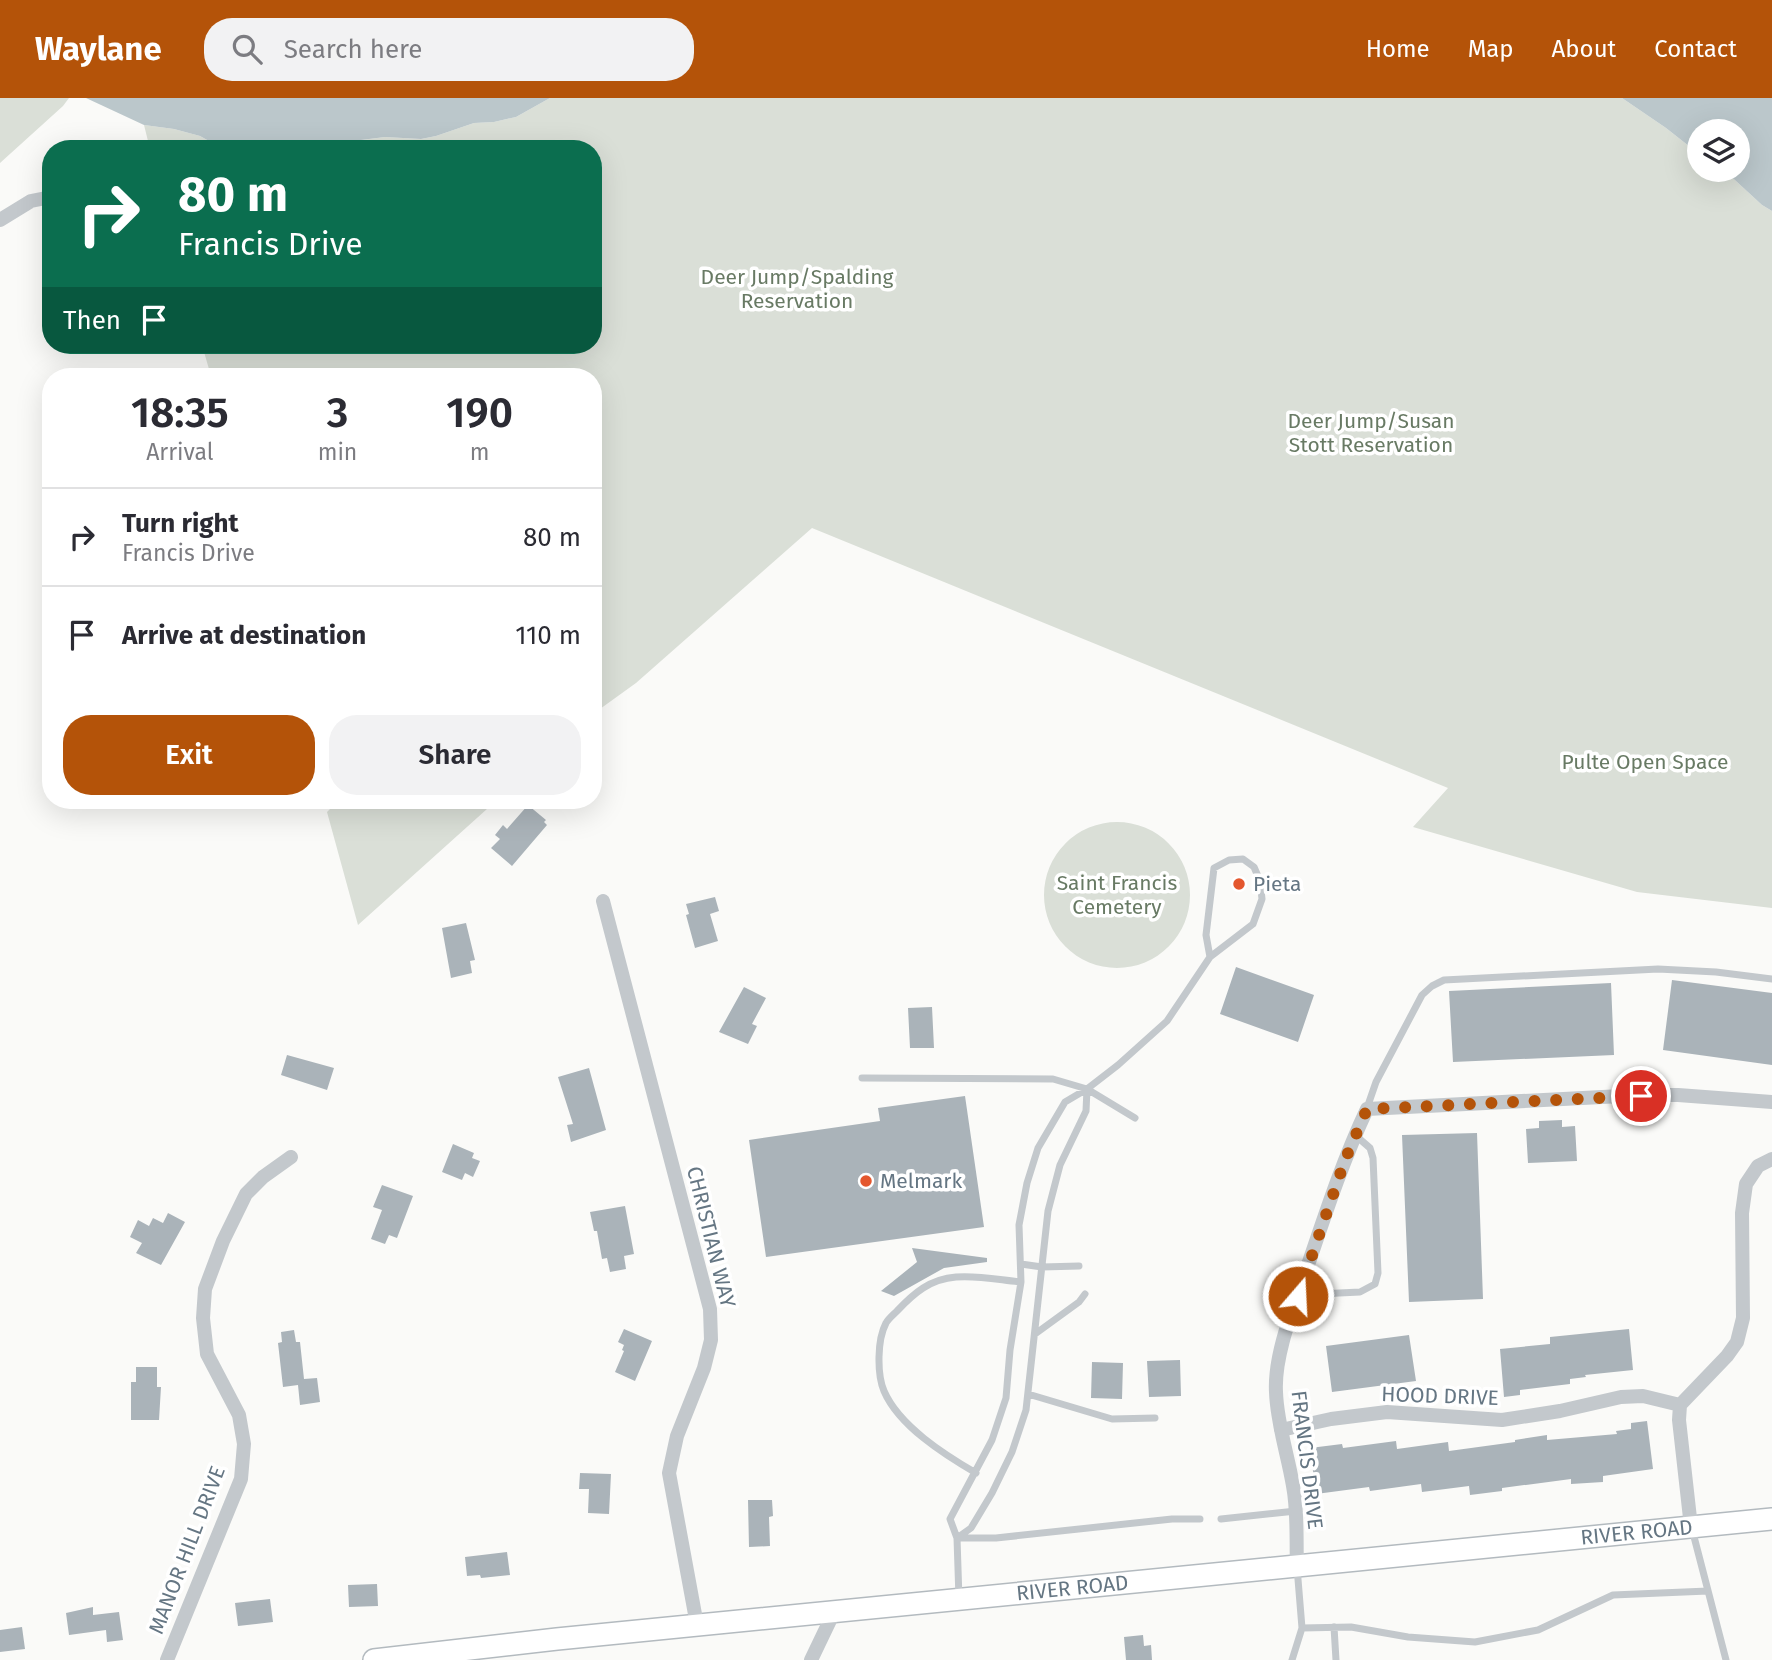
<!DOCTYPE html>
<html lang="en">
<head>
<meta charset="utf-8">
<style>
	:root { --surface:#fff; --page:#f2f2f3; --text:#2b2b33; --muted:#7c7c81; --line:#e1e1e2; --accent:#b45309 }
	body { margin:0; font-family:"Fira Sans",sans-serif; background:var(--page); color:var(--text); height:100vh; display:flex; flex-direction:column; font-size:26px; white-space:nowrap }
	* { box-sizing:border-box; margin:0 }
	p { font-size:23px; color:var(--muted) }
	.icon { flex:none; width:38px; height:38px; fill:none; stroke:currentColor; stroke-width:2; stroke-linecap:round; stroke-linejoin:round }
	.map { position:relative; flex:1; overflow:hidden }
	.sheet { position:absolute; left:42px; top:270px; width:560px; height:441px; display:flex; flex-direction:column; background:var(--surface); border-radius:28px; box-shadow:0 7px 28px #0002 }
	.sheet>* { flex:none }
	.top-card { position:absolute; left:42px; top:42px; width:560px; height:214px; border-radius:28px; box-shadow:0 7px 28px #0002; background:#0b6e4f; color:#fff; overflow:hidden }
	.fabs { position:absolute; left:1687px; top:21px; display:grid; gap:14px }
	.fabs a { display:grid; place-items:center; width:63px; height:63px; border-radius:50%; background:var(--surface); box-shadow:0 7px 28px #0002; font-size:35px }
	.pin { position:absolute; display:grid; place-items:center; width:60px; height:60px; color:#fff; margin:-30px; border:4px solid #fff; border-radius:50%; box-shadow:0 2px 7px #0007 }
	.me { position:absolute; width:77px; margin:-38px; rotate:19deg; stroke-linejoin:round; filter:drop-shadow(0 0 5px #0008) }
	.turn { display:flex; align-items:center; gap:24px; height:147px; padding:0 21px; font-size:32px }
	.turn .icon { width:91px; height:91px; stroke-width:2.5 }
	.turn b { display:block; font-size:49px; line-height:60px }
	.then { display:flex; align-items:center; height:66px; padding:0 21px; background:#0003; gap:14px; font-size:26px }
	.eta { display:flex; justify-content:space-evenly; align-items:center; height:119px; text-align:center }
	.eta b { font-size:42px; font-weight:600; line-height:49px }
	.button { display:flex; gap:14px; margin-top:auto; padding:14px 21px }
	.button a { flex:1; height:80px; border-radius:28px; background:var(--accent); color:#fff; font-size:28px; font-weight:600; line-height:80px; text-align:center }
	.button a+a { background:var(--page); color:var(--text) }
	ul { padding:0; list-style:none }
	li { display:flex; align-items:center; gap:21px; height:98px; padding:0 21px; border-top:2px solid var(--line) }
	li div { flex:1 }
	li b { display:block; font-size:26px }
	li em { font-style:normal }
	header { display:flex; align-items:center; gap:42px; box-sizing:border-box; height:98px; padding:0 35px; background:var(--accent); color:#fff }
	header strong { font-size:33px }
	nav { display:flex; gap:38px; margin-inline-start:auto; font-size:24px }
	.search { width:490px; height:63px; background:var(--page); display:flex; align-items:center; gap:18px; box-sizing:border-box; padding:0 24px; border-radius:28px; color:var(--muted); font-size:26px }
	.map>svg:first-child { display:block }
</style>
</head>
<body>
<header>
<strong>Waylane</strong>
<div class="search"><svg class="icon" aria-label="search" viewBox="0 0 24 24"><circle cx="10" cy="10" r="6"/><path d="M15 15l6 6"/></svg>Search here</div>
<nav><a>Home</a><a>Map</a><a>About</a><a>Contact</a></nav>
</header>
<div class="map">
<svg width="1772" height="1562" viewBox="0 0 1772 1562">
	<rect width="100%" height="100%" fill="#fafaf8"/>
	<path fill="#dadfd7" d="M0,0h69l-6,8 -63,57z
		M550,0h1072l44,30 33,26v16h25l38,35 10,6v697l-135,-16 -224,-65 35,-39 -636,-260 -176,155 -43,31v-338h-382l-9,-31h391v-196h-269l29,-8 32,-4 36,2 15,-3 38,-13 20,-1 22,-5z
		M144,27l30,4 26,7 23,13h-73z
		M339,702h158l-139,125 -31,-113z
		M1044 797a73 73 0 1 1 146 0a73 73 0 1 1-146 0Z"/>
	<path fill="#bbc7cb" d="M86,0h464l-34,19 -22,5 -20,1 -38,13 -15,3 -36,-2 -32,4 -29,8h-101l-23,-13 -26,-7 -30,-4z
		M1622,0h150v113l-10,-6 -38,-35h14v-39h-39v23l-33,-26z"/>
	<path fill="#aab3b9" d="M528,707l18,15 -2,2 3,3 -35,41 -21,-18 9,-9 -5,-4 8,-10 4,4z
		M715,799l4,14 -9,3 8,27 -23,7 -9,-33 3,-1 -3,-10z
		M466,825l9,37 -5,1 2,12 -21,5 -9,-50z
		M1236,869l78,28 -16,47 -78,-28z
		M1672,882l100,13v72l-109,-15z
		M1611,885l3,72 -161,7 -4,-71z
		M744,889l22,11 -14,26 5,2 -9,18 -29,-12z
		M932,909l2,41h-24l-2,-40z
		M287,957l47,13 -7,22 -46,-15z
		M589,970l17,62 -35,12 -4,-17 6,-1 -15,-47z
		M965,998l19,131 -218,30 -17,-117 131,-19 -2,-13z
		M1562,1022v7l13,-1 2,35 -49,2 -2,-34 13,-1v-7z
		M1477,1035l6,166 -74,3 -7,-167z
		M453,1046l21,9 -2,5 8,3 -7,16 -8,-4 -3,7 -20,-8z
		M382,1087l31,11 -16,42 -8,-3 -4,9 -14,-5 11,-29 -9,-3z
		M625,1108l9,48 -10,2 2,13 -16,3 -3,-14 -5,1 -5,-28h-3l-4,-19z
		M168,1115l17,9 -24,43 -25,-12 6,-10 -12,-6 8,-17 11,6 4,-8 10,5z
		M912,1150l75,10v4l-43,6 -50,28 -13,-5 36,-29z
		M624,1231l28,12 -17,40 -20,-9 9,-21 -2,-1 2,-5 -6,-3z
		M1629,1231l4,41 -48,5 1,2 -16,2v5l-50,6v5l-16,2 -4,-48 50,-5v-7z
		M294,1232l2,12h4l4,37 13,-1 3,24 -20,3 -2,-20 -15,2 -5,-44 4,-1 -1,-10z
		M1409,1237l7,46 -84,11 -6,-46z
		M1180,1262l1,36 -32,1 -2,-36z
		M1092,1264l31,1 -1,36 -31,-1z
		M136,1269h21v20h4l-2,33h-28v-38h5z
		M1647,1323l6,48 -50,7v6l-32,2v-5l-69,9v3l-32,4 -1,-9 -47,6 -1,-8 -51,7 -1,-4 -53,7 -6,-46 32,-4 1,4 53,-7 1,8 51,-7 1,9 66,-9v-2l32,-5v5l70,-6 -1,-3 15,-2v-6z
		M580,1375l31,1 -2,40 -21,-1 1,-24h-10z
		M748,1402h24l1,16 -4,1 1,29 -21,1z
		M507,1454l3,23 -29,3 -1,-3 -13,1 -2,-19z
		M377,1486l1,22 -29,1 -1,-22z
		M270,1501l3,23 -35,4 -3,-23z
		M93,1509v8l26,-3 4,28 -16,2 -1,-12 -37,5 -3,-22z
		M22,1529l3,22 -25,3v-22z
		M1143,1537l1,11 7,-1 1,15h-26l-2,-23z"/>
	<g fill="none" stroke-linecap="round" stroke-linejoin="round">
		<defs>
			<g id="secondary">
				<path id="s1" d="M374,1562l183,-21 1215,-120"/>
			</g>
		</defs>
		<use href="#secondary" stroke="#b3babf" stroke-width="24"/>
		<path stroke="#c3c8cc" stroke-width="7" d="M862,980l191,1 34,10 48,29
			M1367,1010l9,-26 46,-87 10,-9 12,-6 214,-11 58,3 56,7
			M1021,1166l21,3 37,-1
			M1298,1197l62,-3 15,-8 3,-11 -5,-115 -3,-10 -15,-13
			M1035,1236l44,-32 6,-8
			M1028,1296l84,25 43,-1
			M976,1375c-31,-18 -77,-47 -92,-82 -7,-17 -7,-51 2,-68 2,-4 8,-9 11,-12 17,-18 33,-32 59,-34 21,-2 44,3 65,5
			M1221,1421l75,-8
			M1692,1431l34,131
			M957,1440l14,-10 21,-35 20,-41 14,-42 22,-199 12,-46 26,-54 1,-22
			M958,1440h38l176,-19h28
			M959,1501l-2,-61 -7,-19 42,-79 14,-42 4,-48 11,-68 -2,-57 8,-42 11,-35 27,-46 22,-13 31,-24 49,-44 43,-64 43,-33 9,-25 -2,-18 -6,-14 -11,-8 -14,1 -15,8 -8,67 4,22
			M1334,1529l2,33
			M1302,1530l49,-1 57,10 67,5 63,-12 75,-35 95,-4
			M1292,1562l10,-32 -5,-61"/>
		<path stroke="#c3c8cc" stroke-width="14" d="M0,122l31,-19 20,-4
			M603,803l107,408 1,31 -7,28 -27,68 -8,37 28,152
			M1281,1332l50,-11 56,-7 115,8 58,-9 61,-14 22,-1 37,9
			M1691,1429l-12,-107 1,-15 47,-49 10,-14 6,-24 -1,-105 4,-29 12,-18 14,-7
			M1297,1468c-1,-26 1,-54 -4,-80 -5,-31 -16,-62 -17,-94 -2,-37 17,-83 29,-118 19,-56 37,-112 62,-165l274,-14h37l94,7
			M167,1562l74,-181 3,-35 -5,-29 -32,-61 -4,-36 2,-29 18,-48 23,-47 17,-17 28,-20
			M811,1562l23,-48"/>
		<use href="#secondary" stroke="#fff" stroke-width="21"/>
	</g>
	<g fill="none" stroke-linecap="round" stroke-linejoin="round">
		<path stroke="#b45309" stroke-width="12" stroke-dasharray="0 21.6" d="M1298,1198l47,-136 22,-51 274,-13"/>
	</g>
	<g fill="#e4572e" stroke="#fff" stroke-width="2.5">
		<circle cx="1239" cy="786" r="7"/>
		<circle cx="866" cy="1083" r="7"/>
	</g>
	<g text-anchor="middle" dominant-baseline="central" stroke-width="7" stroke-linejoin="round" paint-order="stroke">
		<g font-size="21" fill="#687a64" stroke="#fff">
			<text x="797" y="179">Deer Jump/Spalding<tspan x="797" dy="24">Reservation</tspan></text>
			<text x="1371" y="323">Deer Jump/Susan<tspan x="1371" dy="24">Stott Reservation</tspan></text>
			<text x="1645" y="664">Pulte Open Space</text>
			<text x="1117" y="785">Saint Francis<tspan x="1117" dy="24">Cemetery</tspan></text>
		</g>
		<g font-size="21" fill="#657683" stroke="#fff" text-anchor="start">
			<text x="1253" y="786">Pieta</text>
			<text x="880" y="1083">Melmark</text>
		</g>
		<g font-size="21" fill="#657683" stroke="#fff">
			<text transform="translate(711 1139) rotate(76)">CHRISTIAN WAY</text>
			<text transform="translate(1440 1298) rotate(2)">HOOD DRIVE</text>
			<text transform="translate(1307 1362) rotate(83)">FRANCIS DRIVE</text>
			<text stroke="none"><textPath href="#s1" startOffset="1269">RIVER ROAD</textPath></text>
			<text transform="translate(187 1452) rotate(-69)">MANOR HILL DRIVE</text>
			<text stroke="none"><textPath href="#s1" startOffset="702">RIVER ROAD</textPath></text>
		</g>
	</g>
</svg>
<div class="fabs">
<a><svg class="icon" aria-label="layers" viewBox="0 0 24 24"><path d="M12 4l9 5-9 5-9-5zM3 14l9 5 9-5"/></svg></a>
</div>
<div class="pin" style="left:1641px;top:998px;background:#d93025"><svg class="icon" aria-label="arrive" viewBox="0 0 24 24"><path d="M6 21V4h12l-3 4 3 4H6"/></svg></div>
<svg class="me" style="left:1298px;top:1198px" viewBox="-20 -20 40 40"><circle r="17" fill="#b45309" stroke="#fff" stroke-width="3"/><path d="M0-11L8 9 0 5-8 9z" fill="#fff"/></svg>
<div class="top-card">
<div class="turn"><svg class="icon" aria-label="right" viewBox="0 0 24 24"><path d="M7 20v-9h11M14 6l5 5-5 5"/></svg><div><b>80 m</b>Francis Drive</div></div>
<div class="then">Then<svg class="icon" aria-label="arrive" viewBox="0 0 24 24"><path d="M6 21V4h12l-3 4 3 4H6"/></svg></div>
</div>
<section class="sheet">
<div class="eta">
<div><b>18:35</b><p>Arrival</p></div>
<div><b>3</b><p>min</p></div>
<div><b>190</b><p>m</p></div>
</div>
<ul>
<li><svg class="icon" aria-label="right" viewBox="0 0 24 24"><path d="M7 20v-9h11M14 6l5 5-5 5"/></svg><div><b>Turn right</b><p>Francis Drive</p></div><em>80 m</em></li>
<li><svg class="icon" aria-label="arrive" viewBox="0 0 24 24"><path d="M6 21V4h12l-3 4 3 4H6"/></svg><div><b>Arrive at destination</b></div><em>110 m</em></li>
</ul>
<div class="button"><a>Exit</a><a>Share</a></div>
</section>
</div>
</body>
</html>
